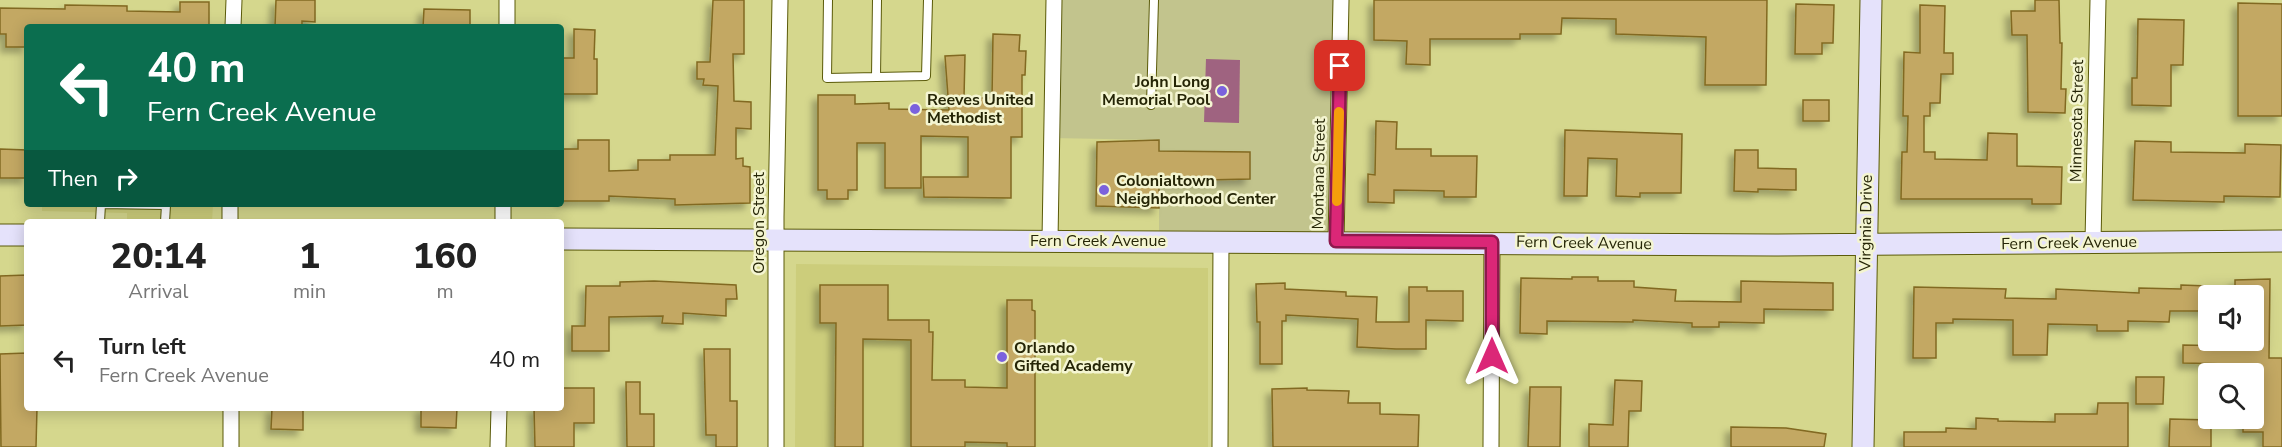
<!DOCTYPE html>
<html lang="en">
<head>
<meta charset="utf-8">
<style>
	:root { --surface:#fff; --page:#f6f6f6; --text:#222; --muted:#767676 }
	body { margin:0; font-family:"Nunito Sans",sans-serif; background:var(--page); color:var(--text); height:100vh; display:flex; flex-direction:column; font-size:22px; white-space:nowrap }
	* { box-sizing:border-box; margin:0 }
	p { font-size:20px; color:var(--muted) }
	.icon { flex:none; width:33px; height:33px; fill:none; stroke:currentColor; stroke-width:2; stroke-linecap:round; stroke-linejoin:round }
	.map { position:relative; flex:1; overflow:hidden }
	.panel { position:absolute; left:24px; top:219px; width:540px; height:192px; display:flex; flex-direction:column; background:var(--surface); border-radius:6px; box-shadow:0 3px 15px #0003 }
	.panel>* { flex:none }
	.hud { position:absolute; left:24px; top:24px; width:540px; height:183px; border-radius:6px; box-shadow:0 3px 15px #0003; background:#0b6e4f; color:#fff; overflow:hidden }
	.fabs { position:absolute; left:2198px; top:285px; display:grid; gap:12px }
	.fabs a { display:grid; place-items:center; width:66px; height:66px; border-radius:6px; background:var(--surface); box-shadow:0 3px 15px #0003; font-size:30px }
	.pin { position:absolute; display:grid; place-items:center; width:51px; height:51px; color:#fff; margin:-26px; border-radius:12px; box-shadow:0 3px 9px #0006 }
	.me { position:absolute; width:66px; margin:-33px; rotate:0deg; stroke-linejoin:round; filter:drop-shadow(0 0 4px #0008) }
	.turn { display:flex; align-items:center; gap:21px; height:126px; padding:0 24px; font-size:27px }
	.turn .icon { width:78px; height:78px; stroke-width:2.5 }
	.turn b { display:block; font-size:42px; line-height:51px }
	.then { display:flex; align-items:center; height:57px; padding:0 24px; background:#0003; gap:12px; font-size:22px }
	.eta { display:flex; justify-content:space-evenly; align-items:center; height:102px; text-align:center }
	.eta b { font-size:36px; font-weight:800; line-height:42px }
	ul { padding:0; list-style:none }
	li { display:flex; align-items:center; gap:18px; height:78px; padding:0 24px }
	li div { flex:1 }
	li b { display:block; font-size:22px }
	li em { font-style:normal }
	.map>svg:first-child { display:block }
</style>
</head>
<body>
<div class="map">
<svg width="2282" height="447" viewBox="0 0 2282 447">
	<defs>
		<filter id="shadow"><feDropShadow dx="-5.5" dy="5.5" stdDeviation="3" flood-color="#0004"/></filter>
	</defs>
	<rect width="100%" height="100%" fill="#d5d78d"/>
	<path fill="#cccd7b" d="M42,204h171l-1,18 -85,-2v-7l-85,-2z
		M796,264l412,4v179h-413z"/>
	<path fill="#c2c48d" d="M1054,0h287l-5,241h-177v-101l-108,-2z"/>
	<path fill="#9f6380" d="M1206,59l34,1 -1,63 -35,-1z"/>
	<path fill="#c3a863" stroke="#826920" stroke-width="1.5" filter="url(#shadow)" d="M276,0h39v22l-13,-1v6h-27z
		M713,0h31v54h-11l1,47 17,1v27l-15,-1v31l7,-1v8l7,1v36l-75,2v-6l-66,-3v5h-48v-52h17v-9h31v31l29,-1v-10h32v-5h45l3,-69 -15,-1 1,-6h-7v-17h13z
		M1374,0h393l-1,85h-61l1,-48 -90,-3v-15l-54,-1 -1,16h-41v5h-90v26l-24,-1 1,-23 -33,-1z
		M2035,0h24l1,43h2l-1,46h5l-1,24 -37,-1 -1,-77h-15l-1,-24h24z
		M180,2h29v25h-182v20h-21v-13h-6v-26l65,1v-4l62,1v5l53,1z
		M2238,3l44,1v112h-44z
		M1796,4l38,1 -1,38h-11v11h-27z
		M1920,5l25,1 -1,47h9v21h-12l-1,29h-10v13h-6v36h11v7l52,1 1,-27 29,1v32l45,1 -1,37h-29v-5h-131l1,-47h5l1,-36h-5l1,-64 16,1z
		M424,9l46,1v17h-47z
		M2138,19l46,1 -1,45h-12v41l-39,-1v-27h5z
		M574,29l21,1 -1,29h3v35h-36v-36h13z
		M993,34l27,1 -1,16h7l-1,24h-3v62h-11v61l-87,-1 -1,-20h45v-40l-47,-1v52h-36v-45h-28v47h-9v9h-21v-9h-9v-95h37v9l34,-1v6l60,1 -4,-54 20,-1 -1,43h28z
		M1803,100h26v21h-26z
		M1376,121l21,1 -1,27h35v7h46l-1,41h-32v-6l-50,-1v13l-26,-1v-28l7,1z
		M1565,130l117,4 -1,59h-41v4l-24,-1 1,-37 -29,-1 -1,38h-23z
		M1159,140v11l91,1v27l-91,2v27l-63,-2 1,-64z
		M2135,141l36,1v10l74,1v-9l36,1 -1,52 -56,-1v6l-91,-2z
		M0,149l27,1v28h-27z
		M1735,150h23v18l38,1v21l-38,-1v3l-24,-1z
		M27,275v50l-27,1v-50z
		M1572,277h26v4h36v6l42,3 -1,11 66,1v-21l92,2v27l-69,-1v14l-45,-1v5h-27v-4l-59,-3v2l-86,-1v13l-27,-1 1,-55 51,1z
		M2270,279l-1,79h13v89h-19v-15h-20v-14h10v-44h-24v-10l-46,-1v-18l49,1v-6h21v-44h-18v-16z
		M654,281l82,4 1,14h-11v17l-43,-3v11l-21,-1 1,-7 -54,1v34h-37v-25h13l1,-40h34v-4z
		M1285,283v6l61,3v4l31,1 -1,25h33v-35h18v4h36v30l-37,-1v29h-30l-39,-2 1,-28 -72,-4v6h-4v43h-22v-42h-3l-1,-38z
		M820,285h68v35h41v12h4l-1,48h33v7l42,1v-88h25v10l3,1v136h-28v-4l-42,-1v5h-54v-107l-48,-1v108h-28l1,-124h-16z
		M2181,285l27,1v25h-38l-1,11 -41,-1v10h-31v-6l-49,-1 -1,31h-34v-35l-60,-1v4h-17v35h-23l1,-71 92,2 -1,9 51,1v-10l83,4v-5l42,1z
		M704,349h26v52h7v46h-21v-12h-10z
		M27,353v55h10l-1,39h-35l-1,-93z
		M2136,377h28l-1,27h-27z
		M1615,380l27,1 -1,30h-12l-1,36h-39v-23l24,1z
		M626,382h14v32h14v33h-27z
		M1530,387h31l-1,60h-32z
		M561,388h33v35h-20v24h-39l-1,-39h27z
		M1307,388v2l42,1 -1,12h32v11l39,1 -1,32h-145l-1,-58z
		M2098,403h30v44h-224v-15h42v-4l30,1v-11l22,1v2l57,1v-8h42z
		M272,408h31v22l-32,-1z
		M421,408h36l-1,20 -35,-1z
		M2170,419l41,1v27h-42z
		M1731,427l55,1 40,6 -2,13h-93z"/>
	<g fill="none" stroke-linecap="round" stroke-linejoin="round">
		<defs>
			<path id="lane" d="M828,0l-1,78 99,-2 2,-76
				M876,77l1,-77
				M1151,105l3,-105
				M101,204l65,1 -1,17
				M100,222l1,-18"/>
			<path id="street" d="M233,27l1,-27
				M507,27v-27
				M230,222v-18
				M503,222v-18
				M1050,240l4,-240
				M1336,241l5,-241
				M2093,242l5,-242
				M231,408v39
				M498,447l1,-39
				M776,447v-230l4,-217
				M1220,447l1,-206
				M1491,447l1,-205"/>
			<path id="secondary" d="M0,235h27
				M561,239l1214,6 507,-4
				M1863,447l8,-447"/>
		</defs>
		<use href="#lane" stroke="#5b5b0a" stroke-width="10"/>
		<use href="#street" stroke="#5b5b0a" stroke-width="17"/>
		<use href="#secondary" stroke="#5b5b0a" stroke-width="23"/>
		<use href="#lane" stroke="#fff" stroke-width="8"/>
		<use href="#street" stroke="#fff" stroke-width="15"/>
		<use href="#secondary" stroke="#e5e2fb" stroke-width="21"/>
	</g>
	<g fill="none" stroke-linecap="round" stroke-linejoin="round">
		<defs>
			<path id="route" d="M1340,66l-4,175 156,1v114"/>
		</defs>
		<use href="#route" stroke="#8e194d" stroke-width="15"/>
		<use href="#route" stroke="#db2777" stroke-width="10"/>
		<path stroke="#f59e0b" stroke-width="10" d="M1337,201l2,-89"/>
	</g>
	<g fill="#7b62dd" stroke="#f4f5d1" stroke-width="2">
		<circle cx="1222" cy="91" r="6"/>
		<circle cx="915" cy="109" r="6"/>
		<circle cx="1104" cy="190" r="6"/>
		<circle cx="1002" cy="357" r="6"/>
	</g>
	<g text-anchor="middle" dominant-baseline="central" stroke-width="5" stroke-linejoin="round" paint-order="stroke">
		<g font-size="16" font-weight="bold" fill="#252506" stroke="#f4f5d1" text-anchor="start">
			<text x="1210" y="82" text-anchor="end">John Long<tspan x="1210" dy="18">Memorial Pool</tspan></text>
			<text x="927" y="100">Reeves United<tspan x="927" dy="18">Methodist</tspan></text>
			<text x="1116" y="181">Colonialtown<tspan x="1116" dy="18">Neighborhood Center</tspan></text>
			<text x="1014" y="348">Orlando<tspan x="1014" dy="18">Gifted Academy</tspan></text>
		</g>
		<g font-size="16" fill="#252506" stroke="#f4f5d1">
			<text transform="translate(2077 121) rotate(-89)">Minnesota Street</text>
			<text transform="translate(1319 174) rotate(-89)">Montana Street</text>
			<text transform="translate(759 223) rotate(-90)">Oregon Street</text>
			<text transform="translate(1866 223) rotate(-89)">Virginia Drive</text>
			<text x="1098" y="241">Fern Creek Avenue</text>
			<text transform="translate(1584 243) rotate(1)">Fern Creek Avenue</text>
			<text transform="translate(2069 243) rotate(-1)">Fern Creek Avenue</text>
		</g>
	</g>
</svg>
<div class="fabs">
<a><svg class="icon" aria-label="sound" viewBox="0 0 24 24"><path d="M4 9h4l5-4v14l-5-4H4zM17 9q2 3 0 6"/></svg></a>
<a><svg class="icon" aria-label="search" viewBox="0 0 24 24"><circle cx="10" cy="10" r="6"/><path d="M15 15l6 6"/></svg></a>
</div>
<div class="pin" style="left:1340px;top:66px;background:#d93025"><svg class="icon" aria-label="arrive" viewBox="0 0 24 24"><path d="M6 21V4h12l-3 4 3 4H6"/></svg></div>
<svg class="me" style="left:1492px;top:356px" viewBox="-20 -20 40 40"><path d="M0-17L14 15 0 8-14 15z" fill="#db2777" stroke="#fff" stroke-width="4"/></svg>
<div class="hud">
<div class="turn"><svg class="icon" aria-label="left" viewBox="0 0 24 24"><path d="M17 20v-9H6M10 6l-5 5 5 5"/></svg><div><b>40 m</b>Fern Creek Avenue</div></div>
<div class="then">Then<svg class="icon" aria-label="right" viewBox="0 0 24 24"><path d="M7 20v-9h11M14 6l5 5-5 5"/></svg></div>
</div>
<section class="panel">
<div class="eta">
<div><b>20:14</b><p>Arrival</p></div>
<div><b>1</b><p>min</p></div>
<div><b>160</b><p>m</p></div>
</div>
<ul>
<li><svg class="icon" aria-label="left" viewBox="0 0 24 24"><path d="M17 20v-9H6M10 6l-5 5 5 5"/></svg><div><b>Turn left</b><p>Fern Creek Avenue</p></div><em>40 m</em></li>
</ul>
</section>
</div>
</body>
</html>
